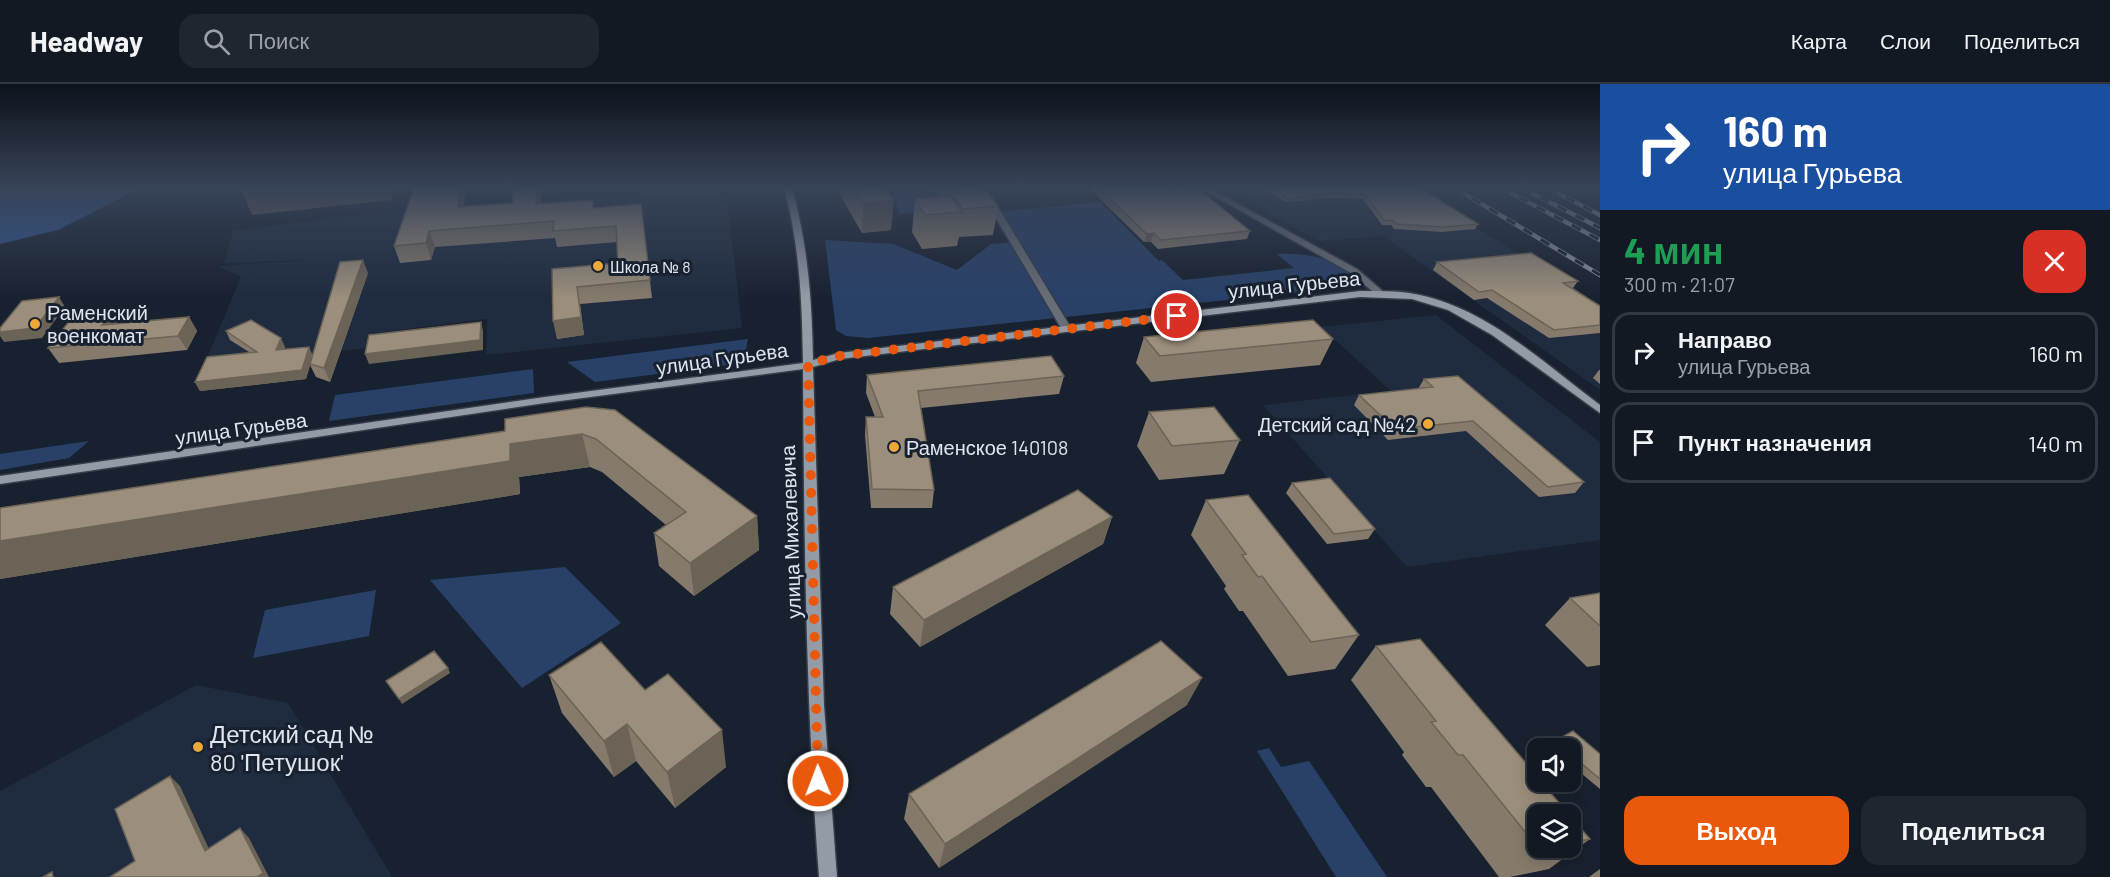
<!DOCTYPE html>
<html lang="ru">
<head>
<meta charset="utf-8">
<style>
	:root { --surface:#121923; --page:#1f2630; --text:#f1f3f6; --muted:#9ca0a6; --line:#313841; --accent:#ea580c }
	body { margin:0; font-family:Barlow,sans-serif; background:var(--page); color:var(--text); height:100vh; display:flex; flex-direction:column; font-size:22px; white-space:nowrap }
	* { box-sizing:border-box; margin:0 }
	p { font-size:20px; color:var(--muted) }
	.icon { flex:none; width:33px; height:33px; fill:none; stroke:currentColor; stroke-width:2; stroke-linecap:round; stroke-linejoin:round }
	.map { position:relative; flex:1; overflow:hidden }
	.details { display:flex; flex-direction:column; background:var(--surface); width:510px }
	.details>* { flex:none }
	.banner { background:#1a4fa0; color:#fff; overflow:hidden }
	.buttons { position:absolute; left:1527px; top:654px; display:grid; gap:12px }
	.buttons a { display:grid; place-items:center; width:54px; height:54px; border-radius:12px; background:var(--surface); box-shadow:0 3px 15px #0003,0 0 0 2px var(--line); font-size:30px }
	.pin { position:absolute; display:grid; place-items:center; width:51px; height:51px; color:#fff; margin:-26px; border:3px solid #fff; border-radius:50%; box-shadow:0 2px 6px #0007 }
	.me { position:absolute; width:66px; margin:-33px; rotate:359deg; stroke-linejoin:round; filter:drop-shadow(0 0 4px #0008) }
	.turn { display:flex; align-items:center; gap:21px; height:126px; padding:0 24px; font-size:27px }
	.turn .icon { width:78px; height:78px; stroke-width:2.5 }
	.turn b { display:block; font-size:42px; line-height:51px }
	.round { display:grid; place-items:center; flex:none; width:63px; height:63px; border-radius:18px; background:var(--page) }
	.summary { display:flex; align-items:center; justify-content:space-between; height:102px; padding:0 24px }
	h1 { font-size:36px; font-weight:700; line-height:45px; color:#1e9e55 }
	.button { display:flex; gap:12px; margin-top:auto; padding:12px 24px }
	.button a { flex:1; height:69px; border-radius:18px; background:var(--accent); color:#fff; font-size:24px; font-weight:700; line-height:69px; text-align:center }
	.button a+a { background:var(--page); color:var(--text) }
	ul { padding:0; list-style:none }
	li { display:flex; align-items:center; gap:18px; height:81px; margin:0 12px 9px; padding:0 12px; border:3px solid var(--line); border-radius:18px }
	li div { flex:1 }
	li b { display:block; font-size:22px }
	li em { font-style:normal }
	header { display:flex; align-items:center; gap:36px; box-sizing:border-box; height:84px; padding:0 30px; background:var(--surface); border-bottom:2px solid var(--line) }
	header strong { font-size:28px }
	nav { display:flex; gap:33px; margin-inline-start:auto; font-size:21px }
	.search { width:420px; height:54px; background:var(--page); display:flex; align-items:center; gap:15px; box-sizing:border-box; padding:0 21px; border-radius:18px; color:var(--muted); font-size:22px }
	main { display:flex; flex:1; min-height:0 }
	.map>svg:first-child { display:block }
</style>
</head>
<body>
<header>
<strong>Headway</strong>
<div class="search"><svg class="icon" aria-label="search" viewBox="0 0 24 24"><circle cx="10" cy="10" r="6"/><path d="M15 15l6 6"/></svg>Поиск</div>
<nav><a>Карта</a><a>Слои</a><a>Поделиться</a></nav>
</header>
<main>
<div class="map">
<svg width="1600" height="793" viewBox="0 0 1600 793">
	<rect width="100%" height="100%" fill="#18212f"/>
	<path fill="#1f2b3f" d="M689,104h37l16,140 -256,27 1,-36 -114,14 -4,15 -165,17 37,-88 -23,-11 94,-6 -88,3 9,-32 135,-17z
		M1237,104h174l118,72 71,55v75l-217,-154 -63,5 -48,-25z
		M1436,231l164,127v98l-193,27 -144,-162 128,-14 -70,-64z
		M196,601l92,18 104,174h-392v-86z"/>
	<path fill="#294169" d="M890,104h89l19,24 102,-10 59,59 3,-1 21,20 111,-12 -17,-14c25,-2 65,4 80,27l-8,6 -481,51 -22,-2 -10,-6 -11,-90 68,4 64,26 34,-26 24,-2 -17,-30 -65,7 -6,-8 -27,3z
		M748,255l-5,24 -148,19 -28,-20z
		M533,285l1,24 -205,28 6,-26z
		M89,357l-20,17 -69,12v-16z
		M565,483l56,56 -99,65 -92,-108z
		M376,506l-7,46 -116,22 12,-48z
		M1269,664l12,19 28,-6 78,116h-51l-79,-126z"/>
	<path fill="#325691" d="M0,104h140l-82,42 -58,14z"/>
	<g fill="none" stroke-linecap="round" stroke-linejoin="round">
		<defs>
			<path id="street" d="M975,104h8l18,24 70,116 -2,2 -3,1 -5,-3 -68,-115z
				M1200,104h9l148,81 29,25 -2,2h-6l-27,-23z"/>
			<path id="secondary" d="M784,104h8c16,57 20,114 21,172l26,-7 521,-62c20,0 40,-1 60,4 69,15 125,69 180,110v8l-108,-78 -44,-25 -36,-11 -52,-2 -520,62 -27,8 11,338 13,172h-18c-13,-169 -15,-339 -16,-508l-258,34 -545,81v-8l545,-79 258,-34c-1,-60 -3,-117 -19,-175z"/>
		</defs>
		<use href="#street" stroke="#343d4a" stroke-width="3"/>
		<use href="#secondary" stroke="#343d4a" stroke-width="3"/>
		<use href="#street" fill="#696e76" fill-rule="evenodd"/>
		<use href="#secondary" fill="#939ba7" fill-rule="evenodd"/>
		<defs>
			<path id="rail" d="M1455,104l145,87
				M1501,104l99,52
				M1522,104l78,40
				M1548,104l52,27"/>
		</defs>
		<use href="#rail" stroke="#878e9a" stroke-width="4.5"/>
		<use href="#rail" stroke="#18212f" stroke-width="3" stroke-dasharray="10" stroke-linecap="butt"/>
	</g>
	<path fill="#857a6b" d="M512,104h29v16l53,4 47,-4 11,94 -72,6 4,31 -27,4 -5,-70 66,-6 -1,-21 -60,5 -2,-9 -120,9 -4,13 -31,3 -6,-17 70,-40 49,-3z
		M836,104h49l6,42 -29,3z
		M933,104h46l19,18 -5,29 -34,2 -2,9 -35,3 -10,-17 3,-33 24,-3z
		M1089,104h79l82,43 -3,8 -89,10 -7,-7h-7z
		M1265,104h155l58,36 -3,5 -33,3 -48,-3 -3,-4h-9l-19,-26 -33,-1 -45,4z
		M1437,178l141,19 -5,7 27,18v27l-51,5 -62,-40 -13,2 -41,-30z
		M368,189l-38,109 -14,-5 -6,-12 -4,14 -106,12 -5,-9 54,-30 -19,-12 -4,-9 59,16 -1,3 29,4z
		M112,227l8,12 69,-6 8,14 -10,19 -128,13 -11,-15z
		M1144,253l189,2 -13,26 -169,17 -15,-19z
		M1599,286h1v14l-7,-6z
		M867,291l197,1 -5,18 -138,14 13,82 -2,18h-61l-6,-73 1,-18h9l-9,-24z
		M1424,295l160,103 -9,11 -36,4 -73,-66 -78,9 -34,-35 5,-10 59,-6z
		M586,323l171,109 2,34 -65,46 -35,-30 -5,-33 12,-8 -64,-53 -12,-5 -71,10 1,17 -520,85v-71l505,-77z
		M1149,328l91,28 -16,34 -65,6 -22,-34z
		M1292,399l83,46 -7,10 -41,5 -41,-51z
		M1206,416l153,135 -24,34 -47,7 -45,-65h-4l-15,-22 2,-3 -35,-51z
		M1112,433l-9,27 -183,103 -30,-33 3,-27z
		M1600,509v72l-13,2 -42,-42 25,-27z
		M1376,562l162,202h32v-32l20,23 -41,30 -39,8h-11l-68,-90h-5l-24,-32 2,-3 -53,-72z
		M549,591l96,15 81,77 -51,41 -39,-47 -22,16 -52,-64z
		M1187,621l-248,163 -35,-49 5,-25z
		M1555,657l45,13v35l-30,-25v-16h-18l-3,-2z
		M1600,785v8h-11z"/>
	<path fill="#6c6357" d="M277,104h114l1,12 -140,15 -10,-24z
		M459,104h6l-2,35 -5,-16z
		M537,104h4l-1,33 -4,-17z
		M1332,109l-2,5 -45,4 2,-4z
		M894,116l-3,30 -29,3 1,-30z
		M429,147l6,16 -4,13 -5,-17z
		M1154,149l-3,9h-7l3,-8z
		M363,176l5,13 -38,109 -6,-14z
		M577,203l7,48 -27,4 -4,-18z
		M59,213l6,10 -23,31 -38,4 -4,-6v-4z
		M112,227l9,14h-19z
		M189,233l8,14 -10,19 -9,-14z
		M481,238l2,9v19l-114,14 -4,-10z
		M281,254l4,9 -5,12 -4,-9z
		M309,263l4,9 -7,23 -106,12 -5,-9z
		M582,350l8,33 -71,10 1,17 -520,85v-38l510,-97z
		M757,432l2,34 -65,46 -4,-33z
		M1112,433l-9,27 -183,103 4,-27z
		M448,584l2,5 -48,31 -3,-5z
		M1202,594l-15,27 -248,163 6,-24z
		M627,640l9,37 -22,16 -10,-36z
		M722,646l4,37 -51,41 -8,-36z
		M170,692l10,10 34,74 -9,-9z
		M240,744l9,10 20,39h-12z"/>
	<path fill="#9b8e7c" stroke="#6c6357" stroke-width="1.5" d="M243,104h34l-35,3z
		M414,104h45l-1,19 55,-4 -1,-15h25l-1,16 57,-4v8l48,-4 9,76 -73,7 4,30 -28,4 -1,-52 66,-6 -2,-37 -63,5 1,-10 -125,10 -3,12 -32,3z
		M854,104h31l9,12 -31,3z
		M956,104h23l2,3 5,-1 12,16 -35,3 -12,-15 9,-1z
		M1099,104h69l1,1 20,-1 5,4 7,-1 49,40 -89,9 -7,-7 -7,1z
		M1273,104h147l58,36 -34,3 -48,-3 -2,-3 -10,-1 -19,-26 -33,-1 -45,5z
		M950,111l12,17 -37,3 -10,-16z
		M1531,169l47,28 -15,2 37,23v19l-46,5 -62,-40 -13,2 -42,-30z
		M363,176l-39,108 -14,-4 30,-102z
		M59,213l-24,31 -35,4v-4l22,-27z
		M112,227l-10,14 87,-8 -11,19 -130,12 27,-34z
		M251,236l30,18 -5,12 33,-3 -7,23 -107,12 12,-25 50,-5 -31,-21z
		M1313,236l20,19 -173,17 -16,-19z
		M481,238l-1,18 -115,14 4,-19z
		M1051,272l13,20 -146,15 16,99 -62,-1 -6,-72h17l-16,-42z
		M1458,292l126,106 -36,5 -75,-66 -78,8 -36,-34 74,-8 -9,-8z
		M586,323l29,3 142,106 -67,47 -36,-30 32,-21 -90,-73 -14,-5 -72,10v17l-510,80v-33l505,-77v-12z
		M1214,323l26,33 -68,6 -23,-34z
		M1330,394l45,51 -41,5 -42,-51z
		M1078,406l34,27 -188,103 -31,-33z
		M1248,411l111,140 -48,7 -49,-66 -4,1 -16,-22 4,-1 -40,-54z
		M1600,509v33l-30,-28z
		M1420,555l118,138v5h3l28,32h-31v34h10l-9,1 -76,-94h-5l-27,-33 5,-1 -60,-75z
		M1161,557l41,37 -257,166 -36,-50z
		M601,558l44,48 23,-16 54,56 -55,42 -40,-48 -23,17 -55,-66z
		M434,567l14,17 -49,31 -13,-18z
		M1573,647l27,23v25l-30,-25v-6h-6l-9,-7z
		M170,692l35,75 35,-23 23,45 -6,4h-147l25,-16 -20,-52z
		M1570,732l20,23 -20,4z
		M52,788l1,5h-10z"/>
	<linearGradient id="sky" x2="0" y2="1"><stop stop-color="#0d121a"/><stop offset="0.48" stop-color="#374358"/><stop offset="1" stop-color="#374358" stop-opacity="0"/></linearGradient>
	<rect width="1600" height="215" fill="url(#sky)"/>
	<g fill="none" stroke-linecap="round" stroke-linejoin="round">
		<path stroke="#ea580c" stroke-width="10" stroke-dasharray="0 18" d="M818,697l-10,-417 31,-8 338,-40"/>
	</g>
	<g fill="#eca93a" stroke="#18212f" stroke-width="2">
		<circle cx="598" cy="182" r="6"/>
		<circle cx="35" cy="240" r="6"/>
		<circle cx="1428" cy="340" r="6"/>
		<circle cx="894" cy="363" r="6"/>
		<circle cx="198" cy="663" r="6"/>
	</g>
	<g text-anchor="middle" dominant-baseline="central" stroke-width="6" stroke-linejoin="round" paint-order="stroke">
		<g font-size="16" fill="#e0e6f0" stroke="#18212f" text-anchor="start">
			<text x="610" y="182">Школа № 8</text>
		</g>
		<g font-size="20" fill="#e0e6f0" stroke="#18212f">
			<text transform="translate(1294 200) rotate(-6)">улица Гурьева</text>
			<text transform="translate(722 274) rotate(-8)">улица Гурьева</text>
			<text transform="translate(241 344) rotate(-8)">улица Гурьева</text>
			<text transform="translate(790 448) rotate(-92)">улица Михалевича</text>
		</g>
		<g font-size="20" fill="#e0e6f0" stroke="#18212f" text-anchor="start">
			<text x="47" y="228">Раменский<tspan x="47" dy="23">военкомат</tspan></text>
			<text x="1416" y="340" text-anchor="end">Детский сад №42</text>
			<text x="906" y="363">Раменское 140108</text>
		</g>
		<g font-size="24" fill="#e0e6f0" stroke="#18212f" text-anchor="start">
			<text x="210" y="649">Детский сад №<tspan x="210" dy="28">80 'Петушок'</tspan></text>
		</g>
	</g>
</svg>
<div class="buttons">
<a><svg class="icon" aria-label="sound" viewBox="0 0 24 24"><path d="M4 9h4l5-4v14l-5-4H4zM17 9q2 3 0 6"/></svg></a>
<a><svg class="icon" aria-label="layers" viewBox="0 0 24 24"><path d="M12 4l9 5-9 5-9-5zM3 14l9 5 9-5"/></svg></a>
</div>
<div class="pin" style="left:1177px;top:232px;background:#d93025"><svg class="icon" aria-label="arrive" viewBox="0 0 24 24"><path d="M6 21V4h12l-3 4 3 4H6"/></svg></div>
<svg class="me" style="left:818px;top:697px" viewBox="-20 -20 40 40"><circle r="17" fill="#ea580c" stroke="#fff" stroke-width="3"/><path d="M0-11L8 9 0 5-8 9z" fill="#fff"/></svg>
</div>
<section class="details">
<div class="banner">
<div class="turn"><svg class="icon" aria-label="right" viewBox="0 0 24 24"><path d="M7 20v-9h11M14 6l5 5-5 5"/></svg><div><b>160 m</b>улица Гурьева</div></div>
</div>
<div class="summary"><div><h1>4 мин</h1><p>300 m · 21:07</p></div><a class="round" style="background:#d93025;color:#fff"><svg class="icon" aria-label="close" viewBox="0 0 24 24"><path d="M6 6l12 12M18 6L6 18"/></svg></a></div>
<ul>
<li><svg class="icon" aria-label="right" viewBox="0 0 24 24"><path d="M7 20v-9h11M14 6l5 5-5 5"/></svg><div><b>Направо</b><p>улица Гурьева</p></div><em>160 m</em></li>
<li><svg class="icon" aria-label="arrive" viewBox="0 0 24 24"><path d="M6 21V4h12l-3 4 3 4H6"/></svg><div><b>Пункт назначения</b></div><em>140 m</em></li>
</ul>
<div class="button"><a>Выход</a><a>Поделиться</a></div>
</section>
</main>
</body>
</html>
